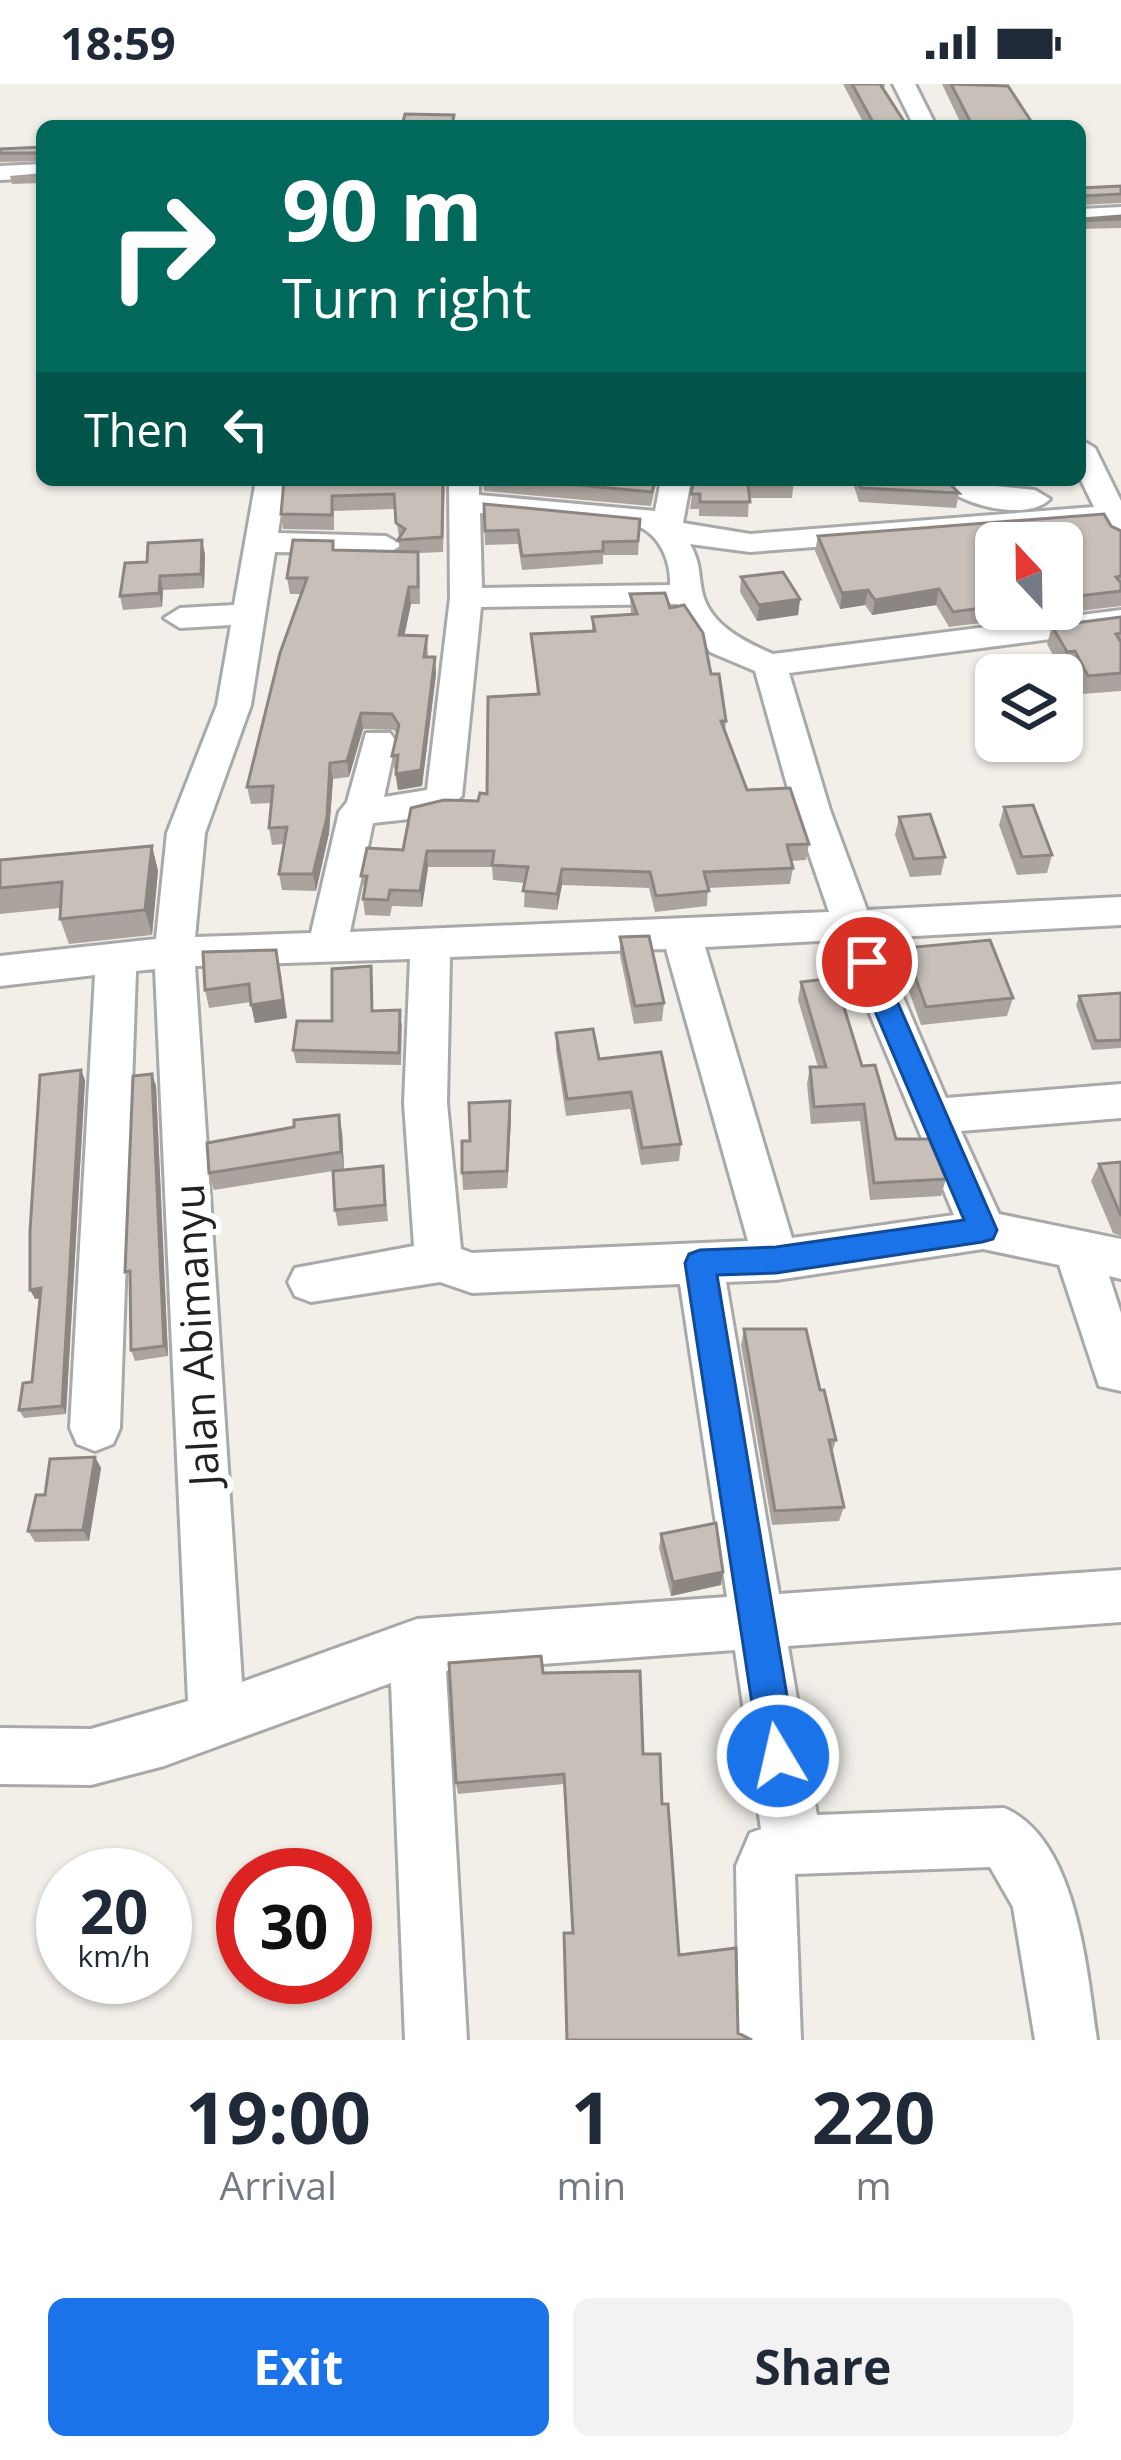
<!DOCTYPE html>
<html lang="en">
<head>
<meta charset="utf-8">
<style>
	:root { --surface:#fff; --page:#f2f2f3; --text:#1f2937; --muted:#747a83; --accent:#1a73e8 }
	body { margin:0; font-family:"Open Sans",sans-serif; background:var(--page); color:var(--text); height:100vh; display:flex; flex-direction:column; font-size:45px; white-space:nowrap }
	* { box-sizing:border-box; margin:0 }
	p { font-size:39px; color:var(--muted) }
	.icon { flex:none; width:66px; height:66px; fill:none; stroke:currentColor; stroke-width:2; stroke-linecap:round; stroke-linejoin:round }
	.map { position:relative; height:1956px; overflow:hidden }
	.side { display:flex; flex-direction:column; background:var(--surface); flex:1 }
	.side>* { flex:none }
	.top-card { position:absolute; left:36px; top:36px; width:1050px; height:366px; border-radius:18px; box-shadow:0 3px 9px #0004; background:#00695c; color:#fff; overflow:hidden }
	.needle { width:78px; rotate:338deg }
	.buttons { position:absolute; left:975px; top:438px; display:grid; gap:24px }
	.buttons a { display:grid; place-items:center; width:108px; height:108px; border-radius:18px; background:var(--surface); box-shadow:0 3px 9px #0004; font-size:60px }
	.speed { position:absolute; left:36px; top:1764px; display:flex; gap:24px; font-size:60px; font-weight:700; text-align:center }
	.speed>* { display:grid; place-content:center; width:156px; height:156px; border-radius:50%; background:var(--surface); box-shadow:0 3px 9px #0004; line-height:1 }
	.speed small { font-size:30px; font-weight:400 }
	.speed .limit { border:18px solid #d22; background:#fff; color:#111 }
	.pin { position:absolute; display:grid; place-items:center; width:102px; height:102px; color:#fff; margin:-51px; border:6px solid #fff; border-radius:50%; box-shadow:0 3px 12px #0007 }
	.me { position:absolute; width:132px; margin:-66px; rotate:351deg; stroke-linejoin:round; filter:drop-shadow(0 0 9px #0008) }
	.turn { display:flex; align-items:center; gap:42px; height:252px; padding:0 48px; font-size:54px }
	.turn .icon { width:156px; height:156px; stroke-width:2.5 }
	.turn b { display:block; font-size:84px; line-height:102px }
	.then { display:flex; align-items:center; height:114px; padding:0 48px; background:#0003; gap:24px; font-size:45px }
	.eta { display:flex; justify-content:space-evenly; align-items:center; height:204px; text-align:center }
	.eta b { font-size:72px; font-weight:700; line-height:84px }
	.cta { display:flex; gap:24px; margin-top:auto; padding:24px 48px }
	.cta a { flex:1; height:138px; border-radius:18px; background:var(--accent); color:#fff; font-size:48px; font-weight:700; line-height:138px; text-align:center }
	.cta a+a { background:var(--page); color:var(--text) }
	.status { display:flex; justify-content:space-between; align-items:center; height:84px; padding:0 60px; background:var(--surface); direction:ltr }
	.status svg { height:33px; fill:currentColor }
	.map>svg:first-child { display:block }
</style>
</head>
<body>
<div class="status"><b>18:59</b><svg viewBox="0 0 49 12"><path d="M0 12V9h3v3zM5 12V6h3v6zM10 12V3h3v9zM15 12V0h3v12zM26 1h20v11H26zM47 4h2v5h-2z"/></svg></div>
<div class="map">
<svg width="1121" height="1956" viewBox="0 0 1121 1956">
	<rect width="100%" height="100%" fill="#f2efe9"/>
	<g fill="none" stroke-linecap="round" stroke-linejoin="round">
		<defs>
			<path id="minor" d="M893,0h22l21,42h-22z
				M42,80v14l-42,2v-14z
				M1121,123v14l-41,2v-14z
				M1080,355l15,9 26,53v40l-11,-2 -8,-14 -352,27 -60,-8c11,21 8,26 12,47 7,34 43,51 71,63l348,-44v20l-332,43 41,137 37,100 254,-13v28l-243,13 68,160 175,-14v34l-160,13 38,83 122,25v40l-12,-3 12,37v78l-22,-5 -40,-121 -76,-16 -207,31 -50,2 53,312 342,-24v52l-333,24 29,169 187,-7c73,30 83,163 93,232h-62l-22,-133 -23,-40 -195,7 6,166h-62l-3,-174 14,-33 11,-4 -26,-179 -289,21 21,369h-62l-14,-357 -227,83 -73,19 -91,-1v-56l91,1 97,-28 -33,-732 -19,2 -16,457 -7,16 -18,7 -18,-7 -7,-16 25,-453 -95,11v-30l156,-17 11,-106 50,-128 14,-80 -51,3 -16,-10 16,-10 54,-3 22,-125h30l-8,53 108,3 16,9 -16,9 -111,-2 -24,153 -46,128 -10,104 116,-4 28,-121 8,-10 19,-69h24l6,8 -12,56 43,-7 23,-192 -1,-118h30v15l176,16 6,-31h30l-8,43 67,11 344,-27 -14,-29zM480,429l160,14c21,10 31,35 30,58l-188,3zM677,520l33,48 45,19 39,139 35,102 -479,20 23,-109 64,-7 25,-20 19,-189zM839,856l115,275 -162,23 -87,-291zM666,865l82,292 -276,12 -11,-4 -14,-146 3,-146zM410,875l-6,144 10,143 -119,22 -7,14 7,14 16,6 129,-20 32,11 208,-9 47,313 -310,22 -175,63 -47,-716z
				M936,396l99,10 15,9c-24,24 -94,5 -114,-19z"/>
		</defs>
		<use href="#minor" stroke="#a9a9a9" stroke-width="6"/>
		<use href="#minor" fill="#fff" fill-rule="evenodd"/>
	</g>
	<path fill="#aba49e" fill-rule="evenodd" d="M843,0h42l-1,7 23,35h-42z
		M942,0h43l46,37 -1,5h-68z
		M42,63v14l-42,1v-13z
		M42,89v10l-30,1 -2,-8z
		M1121,102v17l-41,2v-17z
		M1080,126l2,9 39,-3v12l-41,1z
		M284,396h161l-2,72 -24,1 1,51h-9l-7,31 23,1 1,21h7l1,17 -14,112 -24,4 -6,-34 5,-21 -3,-5 -31,-1 -14,48 -16,2 -4,54 -13,58 -34,-1 -3,-16 5,-30 -12,1 -3,-17 3,-25 -21,1 -4,-17 54,-193h-11l-3,-16 47,-28 65,2v-14l-4,-29 -61,2v19l-51,-1 -2,-15z
		M482,396h175l-6,26 -167,-15z
		M694,396h100l-2,18h-43l-1,19 -49,-1v-7h-9z
		M852,396h94l13,13 -3,15 -97,-6z
		M484,420l156,15 -2,36h-35v9l-81,6 -4,-26 -33,1z
		M1111,442l10,5v75l-172,21 -13,-22 -64,10 -7,-10 -25,4 -25,-58 3,-15zM996,459h66v66h-66z
		M205,470l-1,34 -41,2 -1,17 -39,3 -3,-14 27,-34z
		M741,493l59,22 -2,16 -41,6 -17,-29z
		M630,510l40,14 41,66 15,47 -1,11 22,58 62,54 -3,16 -15,1 2,7 -3,16 -82,4 -1,18 -52,6 -6,-24 -87,-3 -5,25 -33,-3 1,-24 -32,-3 -1,-13h-64l-6,40 -30,-1 -2,10 -25,-1 -2,-16 2,-8 -4,-15 117,-75 9,-7 50,-100 -6,-60 61,-3v-14l39,-3z
		M1121,533v74l-39,3 -13,-24h-8l-14,-26 5,-18z
		M1004,723l48,48 -5,18 -30,2 -18,-50z
		M899,733l46,40 -4,18 -31,2 -15,-42z
		M152,762l6,25 -6,64 -83,9 -9,-25v-11l-60,6v-54z
		M620,853l44,66 -2,18 -28,3 -14,-69z
		M905,864l108,50 -6,18 -86,9 -21,-59z
		M371,882l2,45 29,12 -1,42 -105,-2 -3,-13 39,-29z
		M280,884l7,50 -32,5 -4,-21 -42,6 -4,-18z
		M801,898l61,84 34,73 50,40 -5,17 -71,4 -10,-79 -49,3 -4,-40 3,-17h8l-20,-67z
		M1121,909v55l-29,2 -16,-45 3,-9z
		M556,949l43,26 82,85 -2,17 -38,4 -11,-56 -64,7 -10,-66z
		M81,986l4,10 -19,334 -42,4 -5,-8 13,-28 8,-84 -5,1z
		M152,990l4,12 12,270 -33,5 -4,-11 -1,-67z
		M511,1035l-4,69 -44,2 -1,-17 8,-32z
		M342,1048l2,37 39,-3 5,55 -50,5 -3,-16 -2,-39 -119,19 -5,-17z
		M1121,1078v74l-8,-3 -22,-52 8,-17z
		M744,1245l76,61 16,50 -4,13 12,54 -5,14 -67,4 -31,-180z
		M95,1373l6,11 -12,73 -54,1 -7,-11z
		M661,1450l60,51 -50,11 -12,-48z
		M543,1589l100,81 19,50 17,151 59,78 -171,7 5,-107 -8,-149 -106,10 -2,-11z"/>
	<path fill="#8b8681" d="M202,456l3,14 -1,34 -3,-14z
		M160,492l3,14 -1,17 -3,-14z
		M409,503l2,17 -10,48 -2,-17z
		M939,505l-3,16 -64,10 3,-15z
		M868,506l-3,15 -25,4 2,-16z
		M800,515l-2,16 -41,6 2,-16z
		M435,573l1,17 -14,112 -24,4 -2,-16z
		M361,629l2,16 -14,48 -2,-16z
		M330,679l3,16 -4,54 -13,58 -3,-17z
		M152,762l6,25 -6,64 -7,-25z
		M427,767l1,16 -6,40 -2,-16z
		M562,785v16l-5,25v-16z
		M276,866l11,68 -32,5 -4,-18z
		M81,986l4,10 -19,334 -4,-8z
		M152,990l4,12 12,270 -4,-10z
		M510,1017l1,18 -4,69v-17z
		M339,1031l3,17 2,37 -3,-17z
		M41,1204l4,9 -10,2 -5,-9z
		M95,1373l6,11 -12,73 -6,-11z
		M723,1488l-2,13 -50,11 2,-14z"/>
	<path fill="#c7bfb8" stroke="#8b8681" stroke-width="3" d="M852,0h28l27,42h-32z
		M951,0l57,2 23,35 -60,2z
		M405,30l49,1 -2,11h-50z
		M42,63v6h-42v-4z
		M1121,102v8l-39,2 -2,2v-10z
		M1080,126l2,9 39,-3v3l-41,2z
		M284,396h159l-1,57 -44,3 7,-11 -9,-6 -2,-29 -62,2v19l-51,-1z
		M524,396h131l-3,12z
		M694,396h100v4l-46,-1 2,19h-50v-8h-9z
		M859,396h87l13,13 -98,-5z
		M484,420l156,15 -2,22 -35,1v9l-81,5 -4,-26 -33,1z
		M1104,430l7,12 10,5v45l-5,1 5,6v8l-59,7v-55h-66v63l-43,6 -14,-23 -64,11 -7,-10 -26,3 -24,-57z
		M202,456l-1,34 -41,2 -1,17 -39,3 5,-33 22,-1 1,-19z
		M293,456l40,1v9l85,2v35h-9l-10,48 28,1 -3,21h11l-14,113 -25,4 2,-19 -6,1 7,-31 -7,-11 -31,-1 -14,48 -17,2 -3,54 -14,57h-34l8,-47 -18,1 4,-42 -26,1 33,-134 27,-75h-20z
		M783,488l17,27 -41,6 -18,-28z
		M665,509l5,15 14,-3 19,28 8,41h8l7,47h-5l26,69 43,-2 19,56 -22,1 6,23 -89,4 5,19 -53,5 -6,-24 -88,-3 -5,25 -34,-3 5,-24 -36,-2 2,-14h-67l-7,40 -30,-1 -2,10 -25,-1 4,-23h-6l6,-28 36,2 8,-42 33,-8 34,1 2,-8 7,1 1,-97 51,-3 -8,-60 64,-3 -3,-14 45,-3 -7,-20z
		M1121,533v16l-5,1 5,8v31l-33,3 -13,-25 -8,1 -15,-26z
		M1033,721l19,50 -30,2 -18,-50z
		M930,730l15,43 -31,2 -15,-42z
		M152,762l-7,64 -85,9 2,-37 -62,6v-28z
		M649,852l15,67 -29,3 -15,-69z
		M990,856l23,58 -87,9 -21,-59z
		M276,866l7,50 -32,5 -2,-21 -44,6 -2,-38z
		M371,882l1,45 28,-1 -1,43 -106,-3 4,-29h35v-52z
		M835,894l27,88 13,-1 21,74h33l17,40 -72,4 -10,-79 -50,3 -4,-40h16l-25,-85z
		M1121,909v47l-25,1 -17,-45z
		M593,945l6,30 62,-7 20,92 -39,4 -11,-56 -64,7 -11,-66z
		M81,986l-19,336 -43,4 4,-27 9,-1 9,-94 -11,2v-59l10,-156z
		M152,990l12,272 -33,4 -1,-79 -5,1 8,-196z
		M510,1017l-3,70 -45,2v-32h8l-1,-38z
		M339,1031l2,37 -132,21 -2,-30 87,-16v-7z
		M1121,1078v54l-22,-52z
		M383,1082l2,39 -50,5 -2,-39z
		M744,1245h62l14,61h4l12,50h-7l15,67 -69,4z
		M95,1373l-12,73 -55,1 8,-36h9l5,-36z
		M716,1439l7,49 -50,10 -12,-48z
		M541,1572l2,17 97,-2 3,83h17l2,50h6l11,151 57,-7 2,85 14,7h-185l-3,-107h9l-9,-159 -108,9 -7,-120z"/>
	<path fill="#1a73e8" stroke="#114b97" stroke-width="3" d="M867,869l13,9 117,268 -4,9 -11,3 -206,31 -59,2 80,481 -5,14 -14,5 -13,-5 -5,-14 -75,-493 4,-9 11,-4 76,-3 188,-27 -110,-258z"/>
	<g text-anchor="middle" dominant-baseline="central" stroke-width="12" stroke-linejoin="round" paint-order="stroke">
		<g font-size="42" fill="#222" stroke="#fff">
			<text transform="translate(195 1251) rotate(-93)">Jalan Abimanyu</text>
		</g>
	</g>
</svg>
<div class="buttons">
<a><svg class="needle" viewBox="-14 -14 28 28"><path d="M0-13l5 13h-10z" fill="#e53935"/><path d="M0 13l5-13h-10z" fill="#747a83"/></svg></a>
<a><svg class="icon" aria-label="layers" viewBox="0 0 24 24"><path d="M12 4l9 5-9 5-9-5zM3 14l9 5 9-5"/></svg></a>
</div>
<div class="speed"><div>20<small>km/h</small></div><div class="limit">30</div></div>
<div class="pin" style="left:867px;top:878px;background:#d93025"><svg class="icon" aria-label="arrive" viewBox="0 0 24 24"><path d="M6 21V4h12l-3 4 3 4H6"/></svg></div>
<svg class="me" style="left:778px;top:1672px" viewBox="-20 -20 40 40"><circle r="17" fill="#1a73e8" stroke="#fff" stroke-width="3"/><path d="M0-11L8 9 0 5-8 9z" fill="#fff"/></svg>
<div class="top-card">
<div class="turn"><svg class="icon" aria-label="right" viewBox="0 0 24 24"><path d="M7 20v-9h11M14 6l5 5-5 5"/></svg><div><b>90 m</b>Turn right</div></div>
<div class="then">Then<svg class="icon" aria-label="left" viewBox="0 0 24 24"><path d="M17 20v-9H6M10 6l-5 5 5 5"/></svg></div>
</div>
</div>
<section class="side">
<div class="eta">
<div><b>19:00</b><p>Arrival</p></div>
<div><b>1</b><p>min</p></div>
<div><b>220</b><p>m</p></div>
</div>
<div class="cta"><a>Exit</a><a>Share</a></div>
</section>
</body>
</html>
